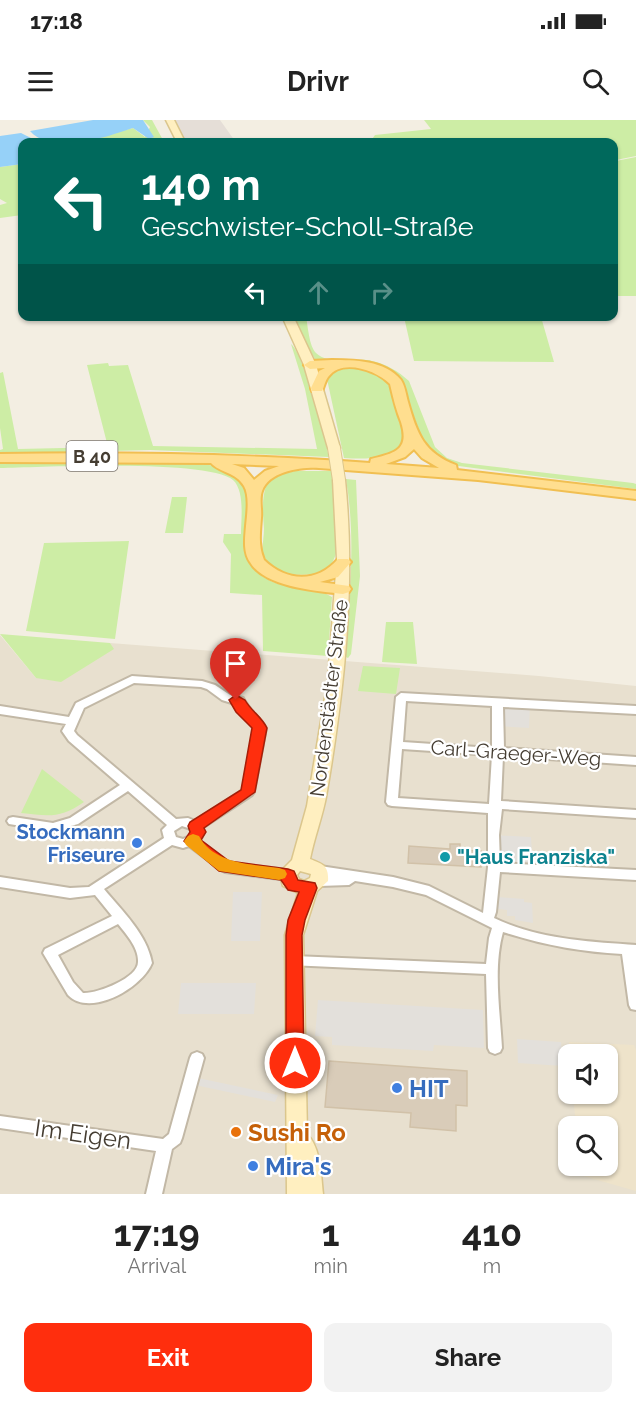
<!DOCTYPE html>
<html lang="en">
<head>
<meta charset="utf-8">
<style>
	:root { --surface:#fff; --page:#f2f2f2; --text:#222; --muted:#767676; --accent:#ff2e0d }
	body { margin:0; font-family:Raleway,sans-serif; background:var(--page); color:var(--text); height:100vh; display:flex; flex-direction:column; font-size:22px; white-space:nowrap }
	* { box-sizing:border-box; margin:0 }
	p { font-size:20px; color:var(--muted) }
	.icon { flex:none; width:33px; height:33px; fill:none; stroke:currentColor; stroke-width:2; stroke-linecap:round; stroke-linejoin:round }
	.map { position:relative; height:1074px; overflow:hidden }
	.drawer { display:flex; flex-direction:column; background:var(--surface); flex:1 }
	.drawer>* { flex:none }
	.top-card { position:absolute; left:18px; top:18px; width:600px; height:183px; border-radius:12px; box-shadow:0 2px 4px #0004; background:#00695c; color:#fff; overflow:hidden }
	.buttons { position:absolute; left:558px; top:924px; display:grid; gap:12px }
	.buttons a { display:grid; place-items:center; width:60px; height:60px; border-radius:12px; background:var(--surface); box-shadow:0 2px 4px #0004; font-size:30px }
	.pin { position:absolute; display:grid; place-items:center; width:51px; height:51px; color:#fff; margin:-62px -26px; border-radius:50% 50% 50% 0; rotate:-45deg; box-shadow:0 0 6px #0007 }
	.pin .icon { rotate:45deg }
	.me { position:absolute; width:66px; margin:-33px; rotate:0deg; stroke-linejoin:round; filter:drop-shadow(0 0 4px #0008) }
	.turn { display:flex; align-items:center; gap:21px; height:126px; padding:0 24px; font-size:27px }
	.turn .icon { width:78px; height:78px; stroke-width:2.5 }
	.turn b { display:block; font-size:42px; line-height:51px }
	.lanes { display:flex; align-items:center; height:57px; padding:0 24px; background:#0003; justify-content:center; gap:30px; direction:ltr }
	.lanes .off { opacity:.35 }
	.eta { display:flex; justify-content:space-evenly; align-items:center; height:102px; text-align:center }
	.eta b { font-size:36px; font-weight:700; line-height:42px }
	.primary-button { display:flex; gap:12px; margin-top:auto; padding:12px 24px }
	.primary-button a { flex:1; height:69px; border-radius:12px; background:var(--accent); color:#fff; font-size:24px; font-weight:700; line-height:69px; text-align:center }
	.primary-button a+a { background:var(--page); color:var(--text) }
	.status { display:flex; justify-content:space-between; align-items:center; height:42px; padding:0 30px; background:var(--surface); direction:ltr }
	.status svg { height:16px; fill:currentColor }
	header { display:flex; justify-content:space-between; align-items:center; height:78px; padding:0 24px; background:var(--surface); font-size:27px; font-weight:700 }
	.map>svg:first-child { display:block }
</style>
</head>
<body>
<div class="status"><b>17:18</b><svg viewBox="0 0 49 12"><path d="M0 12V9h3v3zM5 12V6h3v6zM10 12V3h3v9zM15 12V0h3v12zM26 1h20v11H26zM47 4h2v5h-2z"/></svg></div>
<header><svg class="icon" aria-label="menu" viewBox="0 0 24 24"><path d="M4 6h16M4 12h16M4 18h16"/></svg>Drivr<svg class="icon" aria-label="search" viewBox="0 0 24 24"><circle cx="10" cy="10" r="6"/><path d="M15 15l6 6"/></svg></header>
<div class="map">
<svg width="636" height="1074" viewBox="0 0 636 1074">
	<rect width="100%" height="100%" fill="#f3eee2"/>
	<path fill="#e8e0cf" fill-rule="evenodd" d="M0,515l36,43 77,-29 -3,-6 429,33 97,10v508h-636zM568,934h40v40h-40zM568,1006h40v40h-40z"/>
	<path fill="#e5ded7" d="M173,0h47l15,21 59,-3 2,4h-110z"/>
	<path fill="#eee3ca" d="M569,922l65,3 2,5v141l-56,-16 -1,-9h29v-40h-32l-3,-32h35v-40h-38z"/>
	<path fill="#cdeda5" d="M143,0h9l11,20 13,2h-99l56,-14 12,9 5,-10z
		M424,0h212v36l-20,4 1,-5 -3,5v-18h-244l5,-7 56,-6z
		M636,37v139h-22v-131l2,-4z
		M22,44v51l-22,3v-13l7,-2 -7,-4v-32z
		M291,197h15c2,9 3,29 10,36 13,13 41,4 56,8 14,3 26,10 37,20l26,66 12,11 15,5 171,20 3,1v5l-185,-24 -25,-17 -24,-63 -8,-11 -79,-15z
		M404,197h137l13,45 -140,-1z
		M291,224c14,12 34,91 38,113l-179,-7 -150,4v-4l3,-1 -3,-21v-55l3,-1 15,77 90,-2 -21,-82 21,-2 1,3 19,-1 25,81 164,3 -12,-60z
		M339,249c36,-2 48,3 59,38 5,16 8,25 3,41 -17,12 -37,11 -57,10l-17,-79 1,-6z
		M111,341c27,1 115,-4 130,17 9,13 6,33 6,49 0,16 -3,31 9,43 19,23 52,12 76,27l-4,59 -65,-5 -1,-56 -32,-2 1,-39 -8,-12 1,-8h17c0,-15 4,-43 -8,-54 -23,-21 -194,-13 -233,-12v-6z
		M294,351h37c5,30 17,74 -4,100 -17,5 -56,9 -63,-14 -3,-8 0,-19 0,-28 -1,-16 -3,-30 3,-46l13,-8z
		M346,359l10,1 4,96 -9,78 -3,4 -4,-2c6,-61 12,-117 2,-177z
		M172,377h15l-4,36h-18z
		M129,421l-14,98 -89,-8 18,-88z
		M386,502h27l4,42 -35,-2z
		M0,514l110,9 4,6 -53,33 -25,-4z
		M363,546l37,2 -4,26 -38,-3z
		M42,649l42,33c-24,17 -36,14 -63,11z"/>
	<path fill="#e3e0db" d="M497,583l33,1 -1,24 -31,-2z
		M493,715l38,2 2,32 -39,-2z
		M233,772h29l-2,49h-29z
		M498,777l26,2v3l8,1 1,20 -18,-3v-4h-8v-6l-9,-1z
		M181,863h75l-2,31h-76z
		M318,880l165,10 1,38 -50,-3 -1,6 -101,-6v-8l-17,-1z
		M517,919l44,3 2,24 -45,-3z
		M198,958l80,17 -3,7 -80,-17z"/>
	<path fill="#96d1f8" d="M93,0h50l11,17 -5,2 -16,-11c-27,9 -81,28 -103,3z
		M21,13l18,9h-17v22l-22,3v-31z"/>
	<path fill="#d9ccb9" stroke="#d1c1a8" stroke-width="1.5" d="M450,724h10v6l21,1v16l-73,-4 1,-17 41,3z
		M329,941l138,10v35l-11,-1v26l-46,-4 1,-14 -86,-6z"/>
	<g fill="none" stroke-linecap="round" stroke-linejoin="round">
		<defs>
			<path id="minor" d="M132,556l70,5 13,4 15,10 13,3c6,12 16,19 23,30l-12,64 -2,3 -50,33 2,4 -4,9 28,22 60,7 4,2 2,3 -2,3 -4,2 -63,-8 -4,-2 -32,-24 -6,2 -11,-3 -68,44c18,22 43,45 48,74 -10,25 -62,55 -84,32l-25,-42 2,-4 67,-33 -17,-21 -25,3 -70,-11v-10l70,11 19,-1 75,-49 -2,-8 5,-5 -39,-34 -50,33 -25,7 -44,-7 -2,-3 2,-3 4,-1 40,6 17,-5 50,-33 -51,-44 -7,-10 4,-7 -66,-10v-8l69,11 7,-14zM134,563l67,4 6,2 15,11 13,4 19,24 -11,62 -48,31 -7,-3 -12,1 -99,-84 -3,-4 10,-23zM182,706l9,3 1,3 -2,4 -7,3 -7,-2 -2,-6zM118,804c8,10 21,24 20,38 0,16 -41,32 -55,31l-10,-11 -15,-27z
				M401,573l235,13v8l-133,-7 1,41 132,9v8l-133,-9 -2,45 135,9v8l-134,-9 -3,26 1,28 136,7v10l-136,-8 -4,40 -2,6c43,21 95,24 142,27v65l-5,-1 -2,-4 -7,-51c-41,-2 -79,-9 -119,-22 -10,36 -3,79 -1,116l-2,4 -5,2 -5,-2 -2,-4 -2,-74 -197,-9 -2,-4 2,-4 5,-1 192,8 3,-26 3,-10 -66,-33 -33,-8 -38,-6 -6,4 -30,1 -4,-2 -2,-3 2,-3 9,-2 -8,-2 -2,-3 2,-3 4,-2 73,11 36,9 54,27 5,-46v-54l-96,-7 -4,-1 -2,-3 10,-105zM406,581l86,5v42l-89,-6zM402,629l90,6 -3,49 -91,-6z
				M197,932l5,2 2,4 -22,80 -2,5 -8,6 -10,45h-16l10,-43 -156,-23v-12l163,23 6,-5 21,-76 2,-4z"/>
			<path id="secondary" d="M166,0h8l11,22h-8z
				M282,196h11l23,49 24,83 -2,3h-8l-2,-3 -24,-83z
				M339,356l6,4c11,107 -1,212 -19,317 -4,21 -12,41 -16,62 13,5 19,7 18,22l-11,10 -14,44 4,199c14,14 14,42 16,60h-36l-2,-259 13,-42 -15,-7 -4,-13 13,-13 15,-54 21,-127 9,-120 -4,-79zM300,751l11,3 -1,4 -6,3 -5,-2 -2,-4z"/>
			<path id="primary" d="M332,240c22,0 53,0 69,20 4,6 5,15 7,22 9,32 16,51 48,63l1,5 179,21v8l-158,-19 -159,-12c-17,-1 -50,3 -57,23 -3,8 0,19 -1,27 -1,15 -3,28 3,42 23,22 53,23 74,-1h10l3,3 -13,15 -18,5 29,4 2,3 -2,3 -6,2c-26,-3 -79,-7 -93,-32 -7,-10 -5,-24 -4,-36 1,-11 4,-30 -2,-40 -8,-14 -24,-13 -33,-23l-211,-1v-8c123,-2 246,0 370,9l1,-4c24,-6 39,-9 30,-37 -5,-12 -8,-25 -11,-38 -14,-14 -48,-26 -62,-7 -3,4 -4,10 -6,14h-10l-1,-3 8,-17 6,-3 -15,1 -6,-4 6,-4zM414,329l8,9 17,10 -53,-4 19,-7zM232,344l47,2 -14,5 -11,9 -10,-12z"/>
		</defs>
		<use href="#minor" stroke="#c2b8a6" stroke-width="4"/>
		<use href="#secondary" stroke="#dbc68d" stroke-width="3"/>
		<use href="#primary" stroke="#f1bf52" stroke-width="4"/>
		<use href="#minor" fill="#fff" fill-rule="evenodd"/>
		<use href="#secondary" fill="#ffefc0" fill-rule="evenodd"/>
		<use href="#primary" fill="#ffde8f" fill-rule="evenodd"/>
		<defs>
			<path id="secondary-bridge" d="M334,328l5,32"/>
		</defs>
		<use href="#secondary-bridge" stroke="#dbc68d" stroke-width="14" stroke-linecap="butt"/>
		<use href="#secondary-bridge" stroke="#ffefc0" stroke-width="12"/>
	</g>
	<path fill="#ff2e0d" stroke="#a61e08" stroke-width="1.5" d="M236,575l9,5c6,11 17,17 22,28l-12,64 -51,36 2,4 -5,8 28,21 59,8 6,2 4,9 17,3 2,5 -12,32 -3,15 2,128 -3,6 -6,2 -6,-2 -3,-6v-128l2,-15 11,-28 -11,-2 -7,-10 -62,-9 -35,-30 6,-9 -2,-6 2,-4 51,-32 11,-62 -16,-16 -7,-12z"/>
	<path fill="#f59e0b" d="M193,714l6,2c15,28 51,28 80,32l6,2 2,4 -2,4 -6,2 -60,-9 -33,-26 -2,-4 4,-5z"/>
	<g fill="#3f7fe0" stroke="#fff" stroke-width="2">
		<circle cx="137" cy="723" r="6"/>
		<circle cx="397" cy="968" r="6"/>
		<circle cx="253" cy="1046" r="6"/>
	</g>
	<circle fill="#0f9aa8" stroke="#fff" stroke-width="2" cx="445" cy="737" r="6"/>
	<circle fill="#e8710a" stroke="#fff" stroke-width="2" cx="236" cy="1012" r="6"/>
	<g text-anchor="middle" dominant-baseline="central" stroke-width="4.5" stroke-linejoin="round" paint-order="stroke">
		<rect fill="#fff" stroke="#7d7770" stroke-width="1.5" x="66.5" y="321" width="51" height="30" rx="4.5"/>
		<g font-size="18" font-weight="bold" fill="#453d32">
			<text x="92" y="336">B 40</text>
		</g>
		<g font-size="20" fill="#453d32" stroke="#fff">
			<text transform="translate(329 578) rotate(-83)">Nordenstädter Straße</text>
			<text transform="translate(516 633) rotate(4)">Carl-Graeger-Weg</text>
		</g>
		<g font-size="20" font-weight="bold" fill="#366cbe" stroke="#fff" text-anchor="end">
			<text x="125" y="712">Stockmann<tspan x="125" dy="23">Friseure</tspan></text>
		</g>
		<g font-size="20" font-weight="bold" fill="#0d838f" stroke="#fff" text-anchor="start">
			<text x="457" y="737">"Haus Franziska"</text>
		</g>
		<g font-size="24" font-weight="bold" fill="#366cbe" stroke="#fff" text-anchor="start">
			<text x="409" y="968">HIT</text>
			<text x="265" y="1046">Mira's</text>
		</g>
		<g font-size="24" font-weight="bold" fill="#c56008" stroke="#fff" text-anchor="start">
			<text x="248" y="1012">Sushi Ro</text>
		</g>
		<g font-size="24" fill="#453d32" stroke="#fff">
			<text transform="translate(83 1014) rotate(8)">Im Eigen</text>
		</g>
	</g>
</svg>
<div class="buttons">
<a><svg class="icon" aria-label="sound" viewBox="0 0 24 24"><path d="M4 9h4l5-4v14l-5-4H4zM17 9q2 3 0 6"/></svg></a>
<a><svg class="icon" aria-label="search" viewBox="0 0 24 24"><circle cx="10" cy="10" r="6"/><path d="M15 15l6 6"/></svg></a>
</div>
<div class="pin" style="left:236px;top:580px;background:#d93025"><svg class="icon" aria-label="arrive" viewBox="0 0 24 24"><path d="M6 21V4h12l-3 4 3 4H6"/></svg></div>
<svg class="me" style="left:295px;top:943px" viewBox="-20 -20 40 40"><circle r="17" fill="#ff2e0d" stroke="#fff" stroke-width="3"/><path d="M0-11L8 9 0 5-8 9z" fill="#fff"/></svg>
<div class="top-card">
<div class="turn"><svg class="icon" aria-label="left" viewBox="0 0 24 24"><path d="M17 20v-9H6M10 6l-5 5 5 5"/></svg><div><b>140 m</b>Geschwister-Scholl-Straße</div></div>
<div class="lanes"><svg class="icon" aria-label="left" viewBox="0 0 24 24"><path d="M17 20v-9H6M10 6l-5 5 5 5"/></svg><svg class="icon off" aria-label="ahead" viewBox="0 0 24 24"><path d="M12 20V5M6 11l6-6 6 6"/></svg><svg class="icon off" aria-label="right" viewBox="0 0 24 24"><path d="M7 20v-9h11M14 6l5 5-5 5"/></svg></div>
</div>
</div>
<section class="drawer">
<div class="eta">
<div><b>17:19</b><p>Arrival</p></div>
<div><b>1</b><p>min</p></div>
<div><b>410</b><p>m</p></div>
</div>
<div class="primary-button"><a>Exit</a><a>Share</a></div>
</section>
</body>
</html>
